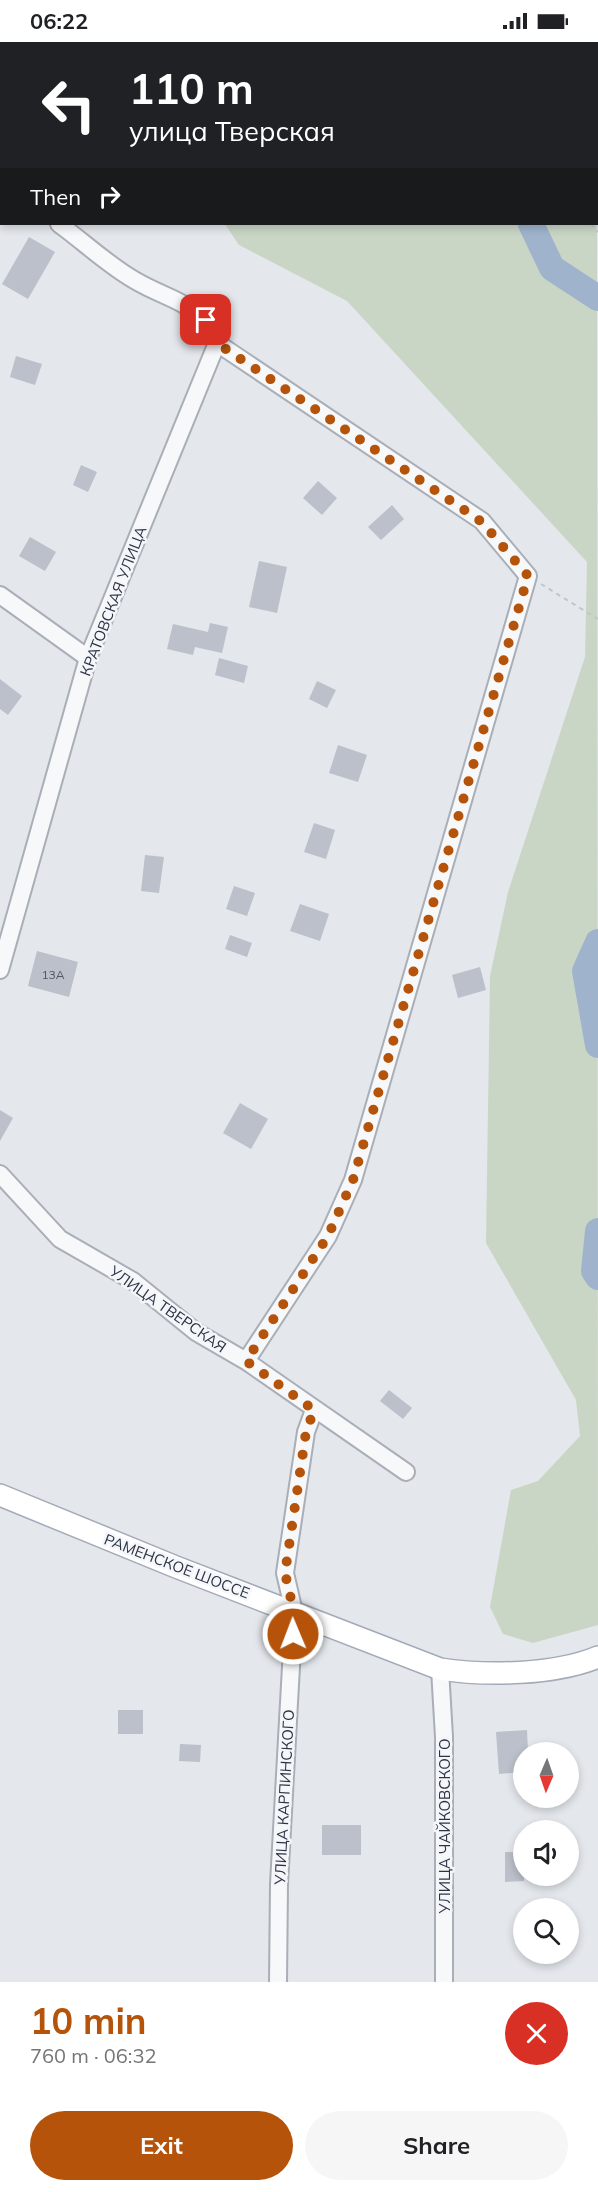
<!DOCTYPE html>
<html lang="en">
<head>
<meta charset="utf-8">
<style>
	:root { --surface:#fff; --page:#f6f6f6; --text:#202124; --muted:#757577; --accent:#b45309 }
	body { margin:0; font-family:Mulish,sans-serif; background:var(--page); color:var(--text); height:100vh; display:flex; flex-direction:column; font-size:22px; white-space:nowrap }
	* { box-sizing:border-box; margin:0 }
	p { font-size:20px; color:var(--muted) }
	.icon { flex:none; width:33px; height:33px; fill:none; stroke:currentColor; stroke-width:2; stroke-linecap:round; stroke-linejoin:round }
	.map { position:relative; height:1940px; overflow:hidden }
	.sheet { display:flex; flex-direction:column; background:var(--surface); flex:1 }
	.sheet>* { flex:none }
	.top-card { position:absolute; left:0px; top:0px; width:598px; height:183px; box-shadow:0 3px 9px #0003; background:#202124; color:#fff; overflow:hidden }
	.needle { width:39px; rotate:182deg }
	.tools { position:absolute; left:513px; top:1700px; display:grid; gap:12px }
	.tools a { display:grid; place-items:center; width:66px; height:66px; border-radius:50%; background:var(--surface); box-shadow:0 3px 9px #0003; font-size:30px }
	.pin { position:absolute; display:grid; place-items:center; width:51px; height:51px; color:#fff; margin:-26px; border-radius:12px; box-shadow:0 3px 9px #0006 }
	.me { position:absolute; width:66px; margin:-33px; rotate:359deg; stroke-linejoin:round; filter:drop-shadow(0 0 4px #0008) }
	.turn { display:flex; align-items:center; gap:21px; height:126px; padding:0 30px; font-size:27px }
	.turn .icon { width:78px; height:78px; stroke-width:2.5 }
	.turn b { display:block; font-size:42px; line-height:51px }
	.then { display:flex; align-items:center; height:57px; padding:0 30px; background:#0003; gap:12px; font-size:22px }
	.round { display:grid; place-items:center; flex:none; width:63px; height:63px; border-radius:32px; background:var(--page) }
	.overview { display:flex; align-items:center; justify-content:space-between; height:102px; padding:0 30px }
	h1 { font-size:36px; font-weight:700; line-height:45px; color:var(--accent) }
	.cta { display:flex; gap:12px; margin-top:auto; padding:12px 30px }
	.cta a { flex:1; height:69px; border-radius:36px; background:var(--accent); color:#fff; font-size:24px; font-weight:700; line-height:69px; text-align:center }
	.cta a+a { background:var(--page); color:var(--text) }
	.status { display:flex; justify-content:space-between; align-items:center; height:42px; padding:0 30px; background:var(--surface); direction:ltr }
	.status svg { height:16px; fill:currentColor }
	.map>svg:first-child { display:block }
</style>
</head>
<body>
<div class="status"><b>06:22</b><svg viewBox="0 0 49 12"><path d="M0 12V9h3v3zM5 12V6h3v6zM10 12V3h3v9zM15 12V0h3v12zM26 1h20v11H26zM47 4h2v5h-2z"/></svg></div>
<div class="map">
<svg width="598" height="1940" viewBox="0 0 598 1940">
	<rect width="100%" height="100%" fill="#e4e7ec"/>
	<path fill="#c9d6c5" d="M123,0h334v1l-333,1z
		M597,90l1,1493 -65,18 -30,-9 -13,-27 21,-117 27,-9 42,-45 -4,-36 -90,-157 4,-267 18,-84 77,-235 2,-95 -240,-261 -108,-56 -14,-21h372z"/>
	<g fill="none" stroke-linecap="round" stroke-linejoin="round">
		<path stroke="#9fb4cc" stroke-width="26" d="M333,0l1,2
			M531,182l21,44 46,30
			M598,900l-13,29 13,74
			M598,1189l-4,40 4,6"/>
	</g>
	<path fill="#bbc0ca" d="M29,195l26,15 -27,47 -26,-15z
		M16,314l26,8 -7,21 -25,-8z
		M81,423l16,7 -9,20 -15,-7z
		M318,439l19,17 -15,17 -19,-17z
		M392,463l12,14 -23,21 -13,-13z
		M30,495l26,15 -11,19 -26,-15z
		M259,519l28,6 -10,46 -28,-6z
		M210,581l18,4 -6,26 -27,-6 -2,8 -26,-6 6,-25 35,8z
		M219,616l29,8 -4,17 -29,-8z
		M0,637l22,17 -14,19 -8,-6z
		M317,639l19,9 -9,18 -18,-9z
		M338,703l29,10 -9,27 -29,-9z
		M314,781l21,7 -9,29 -22,-7z
		M145,813l19,2 -5,36 -18,-2z
		M234,844l21,7 -8,23 -21,-7z
		M300,862l29,10 -9,27 -30,-10z
		M230,893l22,8 -5,14 -22,-8z
		M37,909l41,11 -9,35 -41,-11z
		M480,925l6,23 -28,8 -6,-23z
		M240,1061l28,16 -17,30 -28,-16z
		M0,1068l13,8 -13,23z
		M389,1348l23,18 -9,11 -23,-18z
		M118,1668h25v24h-25z
		M527,1688l1,22h-4v20l-25,2 -3,-42z
		M180,1702l21,1 -1,17 -21,-1z
		M322,1783h39v30h-39z
		M505,1810h19v29l-19,1z"/>
	<g fill="none" stroke-linecap="round" stroke-linejoin="round">
		<defs>
			<path id="minor" d="M0,139l2,1
				M59,182c25,18 50,42 77,57 38,22 60,18 81,62l265,178 46,55 -175,604 -25,56 -82,125
				M0,553l88,63
				M0,928l88,-312 129,-315
				M0,1132l60,65 73,42 63,51 50,29 160,111
				M440,1627l4,68v245
				M278,1940l1,-98 15,-272 -9,-39 21,-141 8,-22"/>
			<path id="major" d="M0,1453l176,72 264,102c46,7 115,6 158,-12"/>
		</defs>
		<use href="#minor" stroke="#a9aeb7" stroke-width="20"/>
		<use href="#major" stroke="#a3abb8" stroke-width="24"/>
		<path stroke="#c2c5cb" stroke-width="2" stroke-dasharray="4.5 4.5" stroke-linecap="butt" d="M365,0l1,2
			M591,182l7,8
			M541,542l57,35"/>
		<use href="#minor" stroke="#f7f8fa" stroke-width="16"/>
		<use href="#major" stroke="#fff" stroke-width="21"/>
	</g>
	<g fill="none" stroke-linecap="round" stroke-linejoin="round">
		<path stroke="#b45309" stroke-width="10" stroke-dasharray="0 18" d="M206,278l11,23 265,179 46,54 -175,604 -25,56 -82,125 68,49 -8,22 -21,141 9,39 -1,22"/>
	</g>
	<g text-anchor="middle" dominant-baseline="central" stroke-width="5" stroke-linejoin="round" paint-order="stroke">
		<g font-size="12" fill="#4f5766">
			<text x="53" y="932">13А</text>
		</g>
		<g font-size="15" fill="#2b3445" stroke="#f4f6f9">
			<text transform="translate(113 559) rotate(-69)">КРАТОВСКАЯ УЛИЦА</text>
			<text transform="translate(168 1267) rotate(35)">УЛИЦА ТВЕРСКАЯ</text>
			<text transform="translate(177 1524) rotate(21)">РАМЕНСКОЕ ШОССЕ</text>
			<text transform="translate(284 1755) rotate(-87)">УЛИЦА КАРПИНСКОГО</text>
			<text transform="translate(444 1784) rotate(-90)">УЛИЦА ЧАЙКОВСКОГО</text>
		</g>
	</g>
</svg>
<div class="tools">
<a><svg class="needle" viewBox="-14 -14 28 28"><path d="M0-13l5 13h-10z" fill="#e53935"/><path d="M0 13l5-13h-10z" fill="#757577"/></svg></a>
<a><svg class="icon" aria-label="sound" viewBox="0 0 24 24"><path d="M4 9h4l5-4v14l-5-4H4zM17 9q2 3 0 6"/></svg></a>
<a><svg class="icon" aria-label="search" viewBox="0 0 24 24"><circle cx="10" cy="10" r="6"/><path d="M15 15l6 6"/></svg></a>
</div>
<div class="pin" style="left:206px;top:278px;background:#d93025"><svg class="icon" aria-label="arrive" viewBox="0 0 24 24"><path d="M6 21V4h12l-3 4 3 4H6"/></svg></div>
<svg class="me" style="left:293px;top:1592px" viewBox="-20 -20 40 40"><circle r="17" fill="#b45309" stroke="#fff" stroke-width="3"/><path d="M0-11L8 9 0 5-8 9z" fill="#fff"/></svg>
<div class="top-card">
<div class="turn"><svg class="icon" aria-label="left" viewBox="0 0 24 24"><path d="M17 20v-9H6M10 6l-5 5 5 5"/></svg><div><b>110 m</b>улица Тверская</div></div>
<div class="then">Then<svg class="icon" aria-label="right" viewBox="0 0 24 24"><path d="M7 20v-9h11M14 6l5 5-5 5"/></svg></div>
</div>
</div>
<section class="sheet">
<div class="overview"><div><h1>10 min</h1><p>760 m · 06:32</p></div><a class="round" style="background:#d93025;color:#fff"><svg class="icon" aria-label="close" viewBox="0 0 24 24"><path d="M6 6l12 12M18 6L6 18"/></svg></a></div>
<div class="cta"><a>Exit</a><a>Share</a></div>
</section>
</body>
</html>
